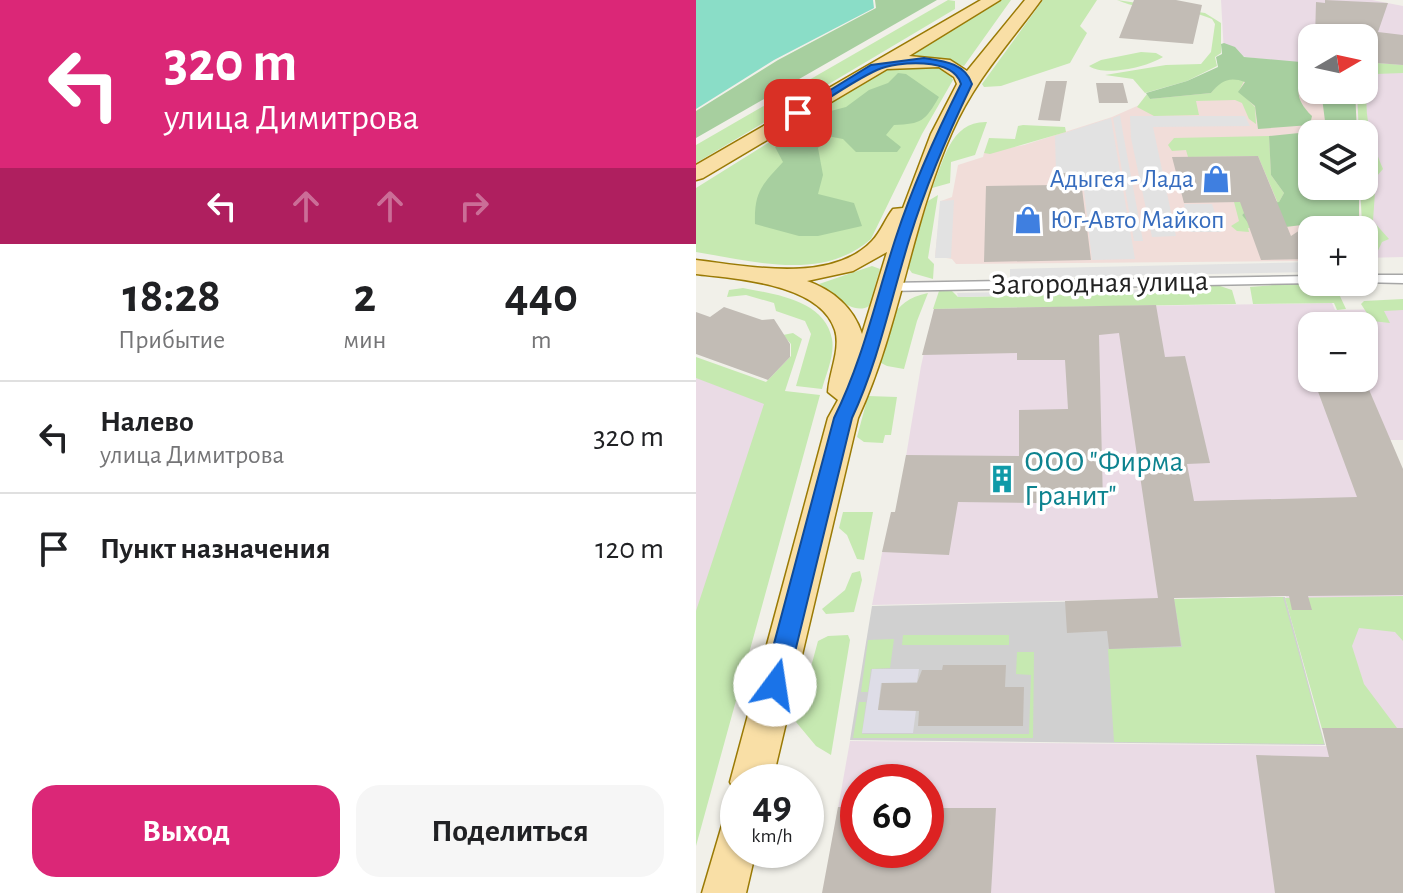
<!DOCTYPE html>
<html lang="ru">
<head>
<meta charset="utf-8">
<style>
	:root { --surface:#fff; --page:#f6f6f6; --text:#202124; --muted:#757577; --line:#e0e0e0; --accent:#db2777 }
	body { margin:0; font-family:"Alegreya Sans",sans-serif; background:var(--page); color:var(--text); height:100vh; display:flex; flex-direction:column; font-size:30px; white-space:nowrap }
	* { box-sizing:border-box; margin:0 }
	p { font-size:26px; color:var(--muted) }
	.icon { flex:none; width:44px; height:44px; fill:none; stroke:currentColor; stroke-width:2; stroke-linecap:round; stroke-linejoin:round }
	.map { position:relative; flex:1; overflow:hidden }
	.panel { display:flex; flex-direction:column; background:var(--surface); width:696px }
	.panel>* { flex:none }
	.hud { background:#db2777; color:#fff; overflow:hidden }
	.needle { width:52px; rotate:81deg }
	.buttons { position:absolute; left:602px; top:24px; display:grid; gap:16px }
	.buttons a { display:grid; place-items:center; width:80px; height:80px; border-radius:16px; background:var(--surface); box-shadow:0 2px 6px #0004; font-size:40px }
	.speed { position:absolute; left:24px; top:764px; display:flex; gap:16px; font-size:40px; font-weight:700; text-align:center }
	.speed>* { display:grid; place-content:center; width:104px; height:104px; border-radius:50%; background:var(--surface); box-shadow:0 2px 6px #0004; line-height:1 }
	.speed small { font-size:20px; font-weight:400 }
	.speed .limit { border:12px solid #d22; background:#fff; color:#111 }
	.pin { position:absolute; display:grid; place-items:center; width:68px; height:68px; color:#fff; margin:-34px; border-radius:16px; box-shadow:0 4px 12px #0006 }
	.me { position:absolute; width:88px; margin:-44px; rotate:14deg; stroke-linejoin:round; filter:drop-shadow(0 0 6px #0008) }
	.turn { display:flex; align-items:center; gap:28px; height:168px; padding:0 32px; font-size:36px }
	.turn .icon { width:104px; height:104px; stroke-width:2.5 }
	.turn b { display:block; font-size:56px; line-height:68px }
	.lanes { display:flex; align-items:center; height:76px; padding:0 32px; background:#0003; justify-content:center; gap:40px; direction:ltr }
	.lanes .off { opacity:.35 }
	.eta { display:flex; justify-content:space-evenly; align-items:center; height:136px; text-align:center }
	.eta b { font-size:48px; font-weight:700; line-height:56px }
	.primary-button { display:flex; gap:16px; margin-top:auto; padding:16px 32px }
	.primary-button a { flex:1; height:92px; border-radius:24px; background:var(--accent); color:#fff; font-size:32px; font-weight:700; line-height:92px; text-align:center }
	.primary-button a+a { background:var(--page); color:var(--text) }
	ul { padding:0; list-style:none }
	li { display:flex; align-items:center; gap:24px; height:112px; padding:0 32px; border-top:2px solid var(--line) }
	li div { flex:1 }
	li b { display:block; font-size:30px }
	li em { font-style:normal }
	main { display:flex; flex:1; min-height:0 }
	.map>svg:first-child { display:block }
</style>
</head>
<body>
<main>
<section class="panel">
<div class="hud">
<div class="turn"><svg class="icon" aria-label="left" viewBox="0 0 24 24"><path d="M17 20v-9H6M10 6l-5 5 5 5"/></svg><div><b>320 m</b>улица Димитрова</div></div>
<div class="lanes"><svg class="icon" aria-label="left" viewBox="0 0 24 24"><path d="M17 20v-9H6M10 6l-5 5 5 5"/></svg><svg class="icon off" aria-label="ahead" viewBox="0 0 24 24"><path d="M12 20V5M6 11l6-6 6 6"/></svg><svg class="icon off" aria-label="ahead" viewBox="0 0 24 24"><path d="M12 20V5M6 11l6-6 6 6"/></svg><svg class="icon off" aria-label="right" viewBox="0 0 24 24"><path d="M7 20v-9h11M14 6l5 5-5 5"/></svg></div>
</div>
<div class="eta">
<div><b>18:28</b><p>Прибытие</p></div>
<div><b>2</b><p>мин</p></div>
<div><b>440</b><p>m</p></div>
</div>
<ul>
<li><svg class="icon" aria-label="left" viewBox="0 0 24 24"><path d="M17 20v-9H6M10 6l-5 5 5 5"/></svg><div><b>Налево</b><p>улица Димитрова</p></div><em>320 m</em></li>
<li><svg class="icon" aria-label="arrive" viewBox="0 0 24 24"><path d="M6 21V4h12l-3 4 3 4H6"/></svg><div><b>Пункт назначения</b></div><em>120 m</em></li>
</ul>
<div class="primary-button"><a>Выход</a><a>Поделиться</a></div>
</section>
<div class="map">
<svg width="707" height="893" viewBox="0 0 707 893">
	<rect width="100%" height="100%" fill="#f1f0e9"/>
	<path fill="#f1ddd9" d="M548,59l68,7v24h44l1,44h-45v52h47l1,44h-48v31l-356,3 -4,-5 -17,-3 6,-55 11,-4 6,-32 25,-8 1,-4 40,-8 88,-28z"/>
	<path fill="#eadbe5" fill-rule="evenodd" d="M525,0h151l31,6v251l-39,1 -4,-72h4v-52h-6l-1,-44h7v-52h-52v28l-88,-12z
		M636,303l3,7 68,-1v131h-13l13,31v422h-580l27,-152 477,5 -41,-150 -414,9 10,-52 15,-42 24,-145 13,-57zM616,326h52v52h-52zM162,782h68v68h-68z
		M0,365l87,31 -87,285z"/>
	<path fill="#d0d0d0" d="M589,597l40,148 -475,-5 22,-134z"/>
	<path fill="#c6e9b1" d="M252,0l7,1v8l-259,154v-18z
		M305,0h10l-47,66 -28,-8h-39z
		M347,0h54l-17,26 7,7 -17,30 -69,23 -17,1 -2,-3z
		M421,0l88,13 16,10v30l-6,4 2,9 -30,15 -42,12 -12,-14 -28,-4 61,-10 35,-1 10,-12 4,-28 -3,-5c-31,-14 -64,-5 -95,-19z
		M445,52l15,1 7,4c-16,10 -58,20 -74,9l12,-6z
		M668,62l39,3v8l-27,1c-20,24 -4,69 7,95l-7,8 -3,44 16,18 -7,3 -7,15 -11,1 -4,-72h4v-52h-5l-2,-44h7z
		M241,66l14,8 2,6 -31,54 -51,105c-49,43 -118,22 -175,13v-64l190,-119z
		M537,78l11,3 -5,10 16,16 1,17 -7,-5 -7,-16 -7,-3 -39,1 3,14 -45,1 -17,-9 10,-13 3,5 61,-6 9,-11z
		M291,122l-12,33 -24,7 -1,21 -18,5c12,-27 18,-67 55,-66z
		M327,125l42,2 1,5 -76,22 -6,-1 5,-15 26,1 3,-13z
		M573,136l2,39 13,18 -5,9 -26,3 -11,10 7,8 28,4 -29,1 1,4 -12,-1 -6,-5 8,-5 -5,-19 43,-1 -19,-45 -70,1 -2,-7 -14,1 -4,-6 6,-7z
		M242,195l-10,63 6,6 -1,15 -21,-6 -5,-7 21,-65z
		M176,266l8,3 -11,37c-16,10 -37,-12 -50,-22z
		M603,283l40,11 7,15 -9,1 -3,-7 -81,1 -3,-17z
		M521,285l15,5 4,14 -303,5 6,-18h13l6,6 200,-4 11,-7z
		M47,288c31,6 82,12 89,51 3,16 -6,35 -10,50l-26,-3 15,-52 -6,-13 -29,-10 -2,-8 -28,-8 -19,2 2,-7z
		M232,293l-11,28 -13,48 -17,-3 -10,-5c12,-34 12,-60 51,-68z
		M707,299v11l-19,1 6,12 -18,-2 -11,-17 3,-3z
		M97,333l9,6 -17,52 35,4 -124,451v-235l68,-207 -68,-26v-21l70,25 25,-26v-12l-8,-9z
		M172,396l29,1 -6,38h-6l-2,8 -19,-1 -7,-5z
		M147,512h30l-9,48 -7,-1 -10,-24 -8,-7z
		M164,571l2,9 -8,32 -28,2 -4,-5 23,-19 7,-17z
		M707,596v45l-8,-9 -36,-4 -7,18 12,38 33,44 -75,1 -37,-131z
		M587,597l41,147 -210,-2 -6,-93 74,-2 -8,-48z
		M152,635l2,5 -19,115 -15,-9 -20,-24 22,-81 10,-5z
		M207,635h106v10h-107z
		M198,639l-4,29 -19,1 -3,23h-7l7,-52z
		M321,652h17l-1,86h-180l6,-36h7l-4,32h167l2,-59 -15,-1z"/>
	<path fill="#a7cf9f" d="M179,0h62l-241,138v-27l82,-51 98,-52z
		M528,43l11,4 9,10 68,6v7l-8,-1c-9,21 -8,31 8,47l-2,9 -52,4 -3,-23 -17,-14 7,-10c-16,-6 -24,-1 -34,11l-61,6 -4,-6 41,-12 31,-14 -2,-10 6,-3 -1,-10z
		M202,73l8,1 33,23c-14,24 -17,27 -45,28l-8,10 15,12 -4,5h-41l-13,-13 -16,-3 -9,12 5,27 -5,19 36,9 8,23 -44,10h-19l-44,-12c-1,-33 7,-39 28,-62l-8,-15 52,-35 19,-5 23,-17 19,-7z
		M625,90h34l2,44h-5v-10l-27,-3z
		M603,133l13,11v42h47v36l-45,-3 -12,6 -25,3 -28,-4 -7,-9 10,-10 27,-3 5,-9 -13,-18 -2,-39z"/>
	<path fill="#8addc7" d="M0,0h177l1,8 -100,52 -78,49z"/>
	<path fill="#e2e2e2" d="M424,115l3,18 20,108h-9l-21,-123z
		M434,116h115l5,10 -97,1 23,109 -24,1 -21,-99z
		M415,118l4,24 20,117 -43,1 -10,-87h-26l-1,-37z
		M258,200l-3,58h-16l5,-57z
		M488,204h28l9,28h-30z
		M616,262v10l-302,6v-9z
		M469,289l-7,4 -200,4 -1,-4z"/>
	<path fill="#dedde7" d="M176,669h47l-2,13 -36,1 -3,27h38l-3,23h-51z"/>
	<path fill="#c2bcb5" d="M438,0h42l26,5 -9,39 -74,-6z
		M629,0l63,3 -10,29 25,3v30l-39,-3v-24h-49l1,-36 9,1z
		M350,81h21l-7,40 -22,-1z
		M400,83h27l5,20h-29z
		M562,156l33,80 21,-14v37l-51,1 -21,-58 -56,1 -12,-46z
		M360,173h24l11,87 -107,2 2,-76 71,-1z
		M460,305l9,52 20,-1 25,107 -23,1 7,37 163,-4 -44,-119h51l39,91v126l-95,1 4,14h-20l-3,-14 -115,2 7,48 -72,3 -2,-18 -40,2 -2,-32 93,-3 -39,-265 -20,2 4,169 -145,-2 -9,53 -67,-3 9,-40h4l11,-57 113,1v-46l49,-1 -3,-49h-48v-7l-95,2 12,-46z
		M28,307l38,13 12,-1 16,25v13l-22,23 -72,-26v-42l14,5z
		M247,665h63l-1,22h19l-1,39h-105l1,-15 -41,-1 4,-27h35l5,-13h20z
		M626,728h81v165h-128l-19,-138 73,2z
		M142,807h20v43h68v-42h70l-5,85h-169z"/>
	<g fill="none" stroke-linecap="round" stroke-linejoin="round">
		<defs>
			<path id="street" d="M668,275h39v8l-44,-1h5z
				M616,276v6l5,1 -430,8 -7,-4 7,-4z"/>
			<path id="primary" d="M285,0h19l-91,56 41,4 17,11 58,-71h16c-33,45 -67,81 -89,132 -41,92 -52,195 -94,286l-86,364h-34v15l-8,-15 98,-364 10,-18 -10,-8c1,-19 13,-43 7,-62 -15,-47 -99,-51 -139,-56v-14c52,6 135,24 176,-19 9,-9 13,-22 21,-32l10,-1 28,-74 26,-50 -3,-7 -15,-10 -52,2 -184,109 -7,2v-15zM191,252l-25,82c-8,-26 -29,-44 -55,-53l46,-10z
				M42,816v34h18l-10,43h-44l21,-71z"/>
		</defs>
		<use href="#street" stroke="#a6a6a6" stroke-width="3"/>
		<use href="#primary" stroke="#9a7a05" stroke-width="3"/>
		<use href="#street" fill="#fff" fill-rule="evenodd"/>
		<use href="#primary" fill="#f9dfa6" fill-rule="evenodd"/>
	</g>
	<path fill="#1a73e8" stroke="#114b97" stroke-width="2" d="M228,58c20,3 41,5 48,26 -24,50 -46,101 -62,153 -19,61 -31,123 -58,181l-65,267 -4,8 -8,3 -8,-3 -4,-8 71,-267c29,-58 42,-120 62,-181 17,-52 40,-103 65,-153 -8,-27 -63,-23 -84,-14 -26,12 -50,30 -75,45l-9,-2 78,-48z"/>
	<defs>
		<symbol id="shop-bare" viewBox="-9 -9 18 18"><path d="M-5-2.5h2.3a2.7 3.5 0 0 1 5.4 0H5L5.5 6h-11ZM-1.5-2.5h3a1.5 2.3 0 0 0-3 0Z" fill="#3f7fe0" stroke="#fff" stroke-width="2.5" paint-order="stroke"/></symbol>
		<symbol id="building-bare" viewBox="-9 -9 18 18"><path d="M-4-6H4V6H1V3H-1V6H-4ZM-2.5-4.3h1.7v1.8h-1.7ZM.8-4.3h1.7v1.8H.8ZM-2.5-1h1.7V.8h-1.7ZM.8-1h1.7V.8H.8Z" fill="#0f9aa8" stroke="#fff" stroke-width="2.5" paint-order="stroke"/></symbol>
	</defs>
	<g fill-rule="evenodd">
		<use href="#shop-bare" x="500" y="159" width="40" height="40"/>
		<use href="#shop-bare" x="312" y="200" width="40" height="40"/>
		<use href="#building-bare" x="286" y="459" width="40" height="40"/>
	</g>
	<g text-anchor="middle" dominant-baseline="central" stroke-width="7" stroke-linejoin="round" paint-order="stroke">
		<g font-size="26" fill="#366cbe" stroke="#fff" text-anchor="end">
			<text x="498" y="179">Адыгея - Лада</text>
			<text x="354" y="220" text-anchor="start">Юг-Авто Майкоп</text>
		</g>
		<g font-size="30" fill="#222" stroke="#fff">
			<text transform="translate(404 283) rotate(-1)">Загородная улица</text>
		</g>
		<g font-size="30" fill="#0d838f" stroke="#fff" text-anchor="start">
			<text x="328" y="462">ООО "Фирма<tspan x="328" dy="34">Гранит"</tspan></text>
		</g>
	</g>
</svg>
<div class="buttons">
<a><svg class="needle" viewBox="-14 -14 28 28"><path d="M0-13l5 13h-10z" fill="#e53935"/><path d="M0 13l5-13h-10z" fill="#757577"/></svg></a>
<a><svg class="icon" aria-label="layers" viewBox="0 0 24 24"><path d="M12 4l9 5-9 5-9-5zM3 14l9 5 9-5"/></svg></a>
<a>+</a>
<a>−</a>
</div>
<div class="speed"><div>49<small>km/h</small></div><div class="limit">60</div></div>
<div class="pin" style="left:102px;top:113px;background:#d93025"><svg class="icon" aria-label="arrive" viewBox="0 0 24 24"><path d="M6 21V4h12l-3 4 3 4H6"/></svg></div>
<svg class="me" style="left:79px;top:685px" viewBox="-20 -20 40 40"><circle r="19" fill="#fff"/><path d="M0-13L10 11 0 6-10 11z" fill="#1a73e8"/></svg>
</div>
</main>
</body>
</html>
